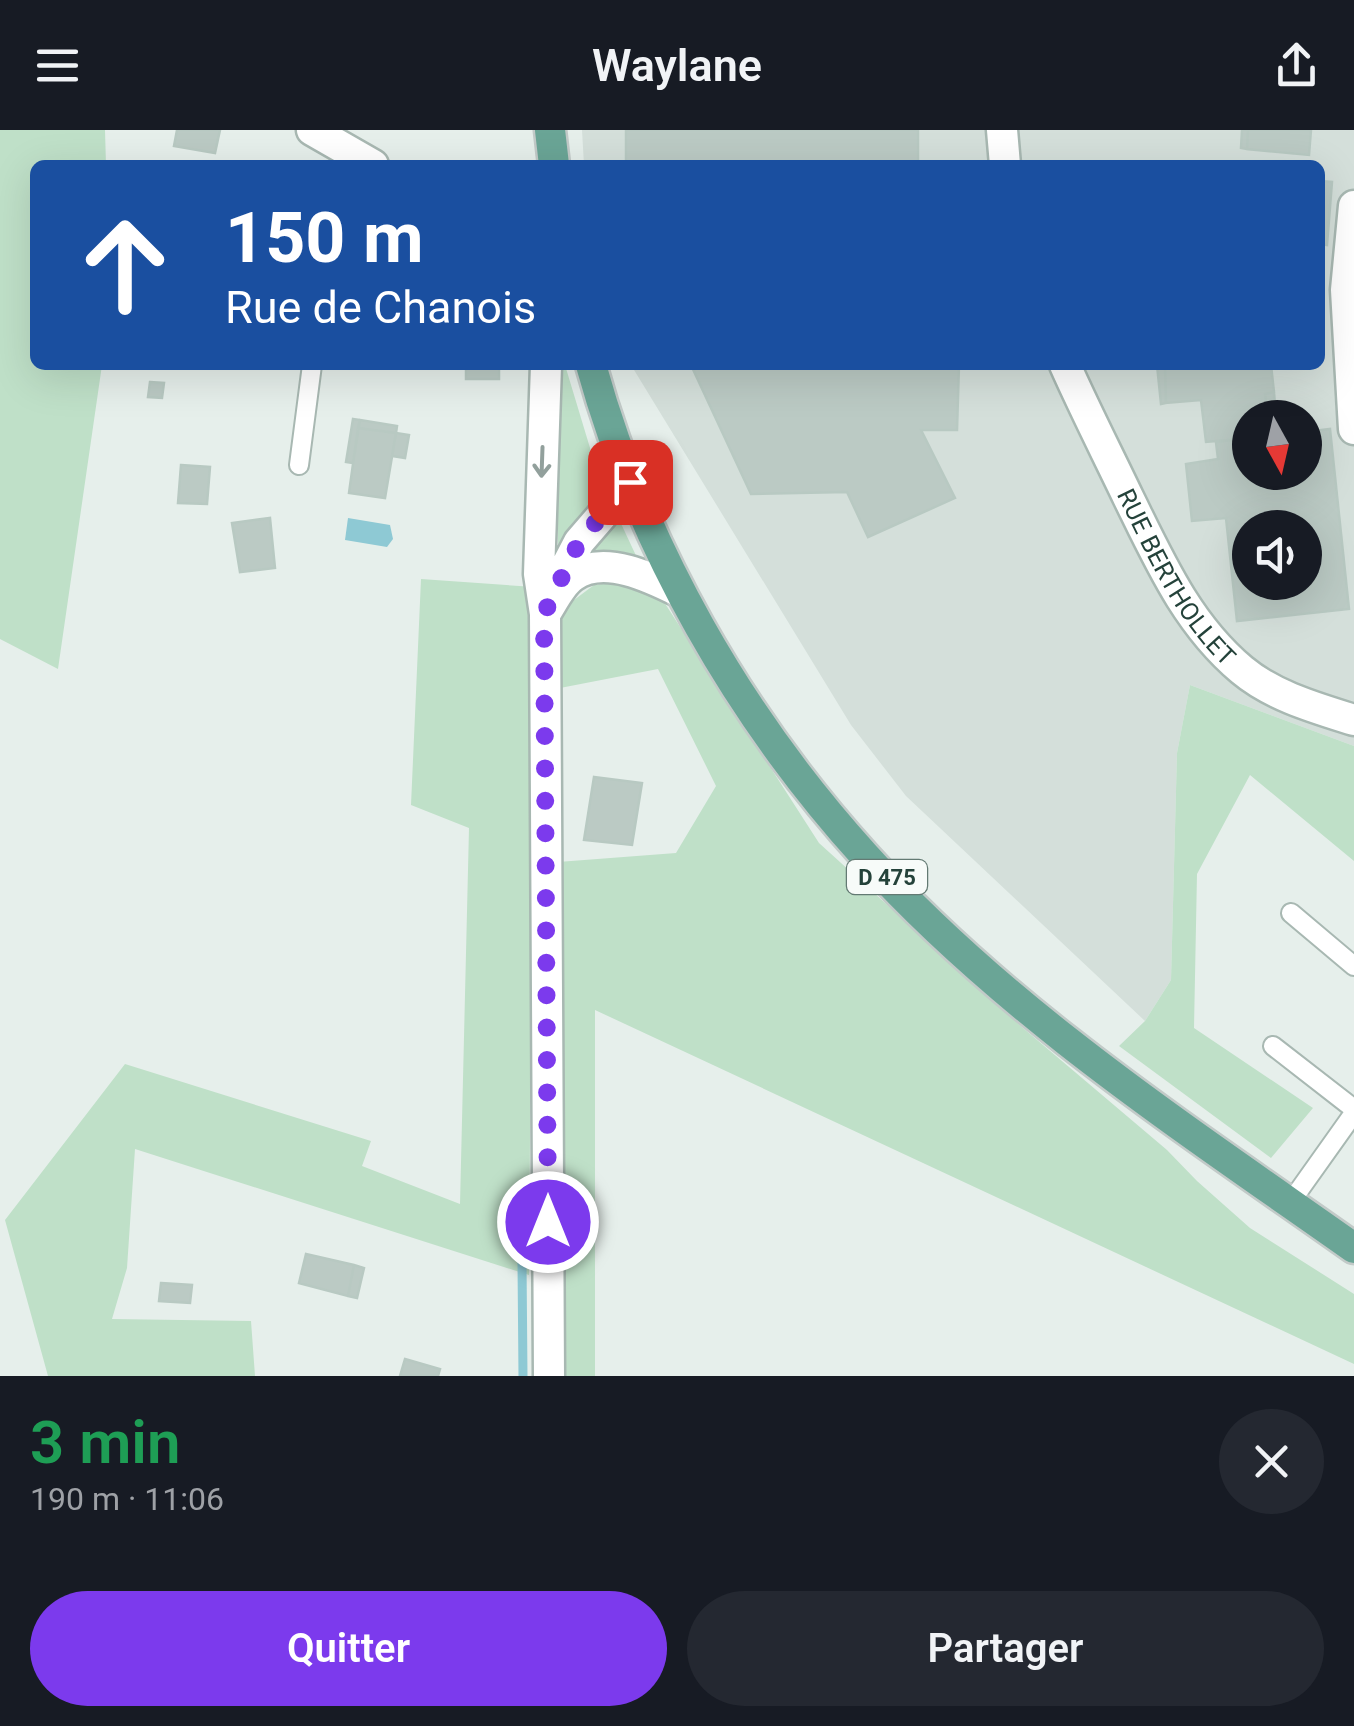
<!DOCTYPE html>
<html lang="fr">
<head>
<meta charset="utf-8">
<style>
	:root { --surface:#171b24; --page:#242831; --text:#f1f3f6; --muted:#9ea1a6; --accent:#7c3aed }
	body { margin:0; font-family:Roboto,sans-serif; background:var(--page); color:var(--text); height:100vh; display:flex; flex-direction:column; font-size:38px; white-space:nowrap }
	* { box-sizing:border-box; margin:0 }
	p { font-size:32px; color:var(--muted) }
	.icon { flex:none; width:55px; height:55px; fill:none; stroke:currentColor; stroke-width:2; stroke-linecap:round; stroke-linejoin:round }
	.map { position:relative; height:1246px; overflow:hidden }
	.sheet { display:flex; flex-direction:column; background:var(--surface); flex:1 }
	.sheet>* { flex:none }
	.guide { position:absolute; left:30px; top:30px; width:1295px; height:210px; border-radius:15px; box-shadow:0 10px 40px #0002; background:#1a4fa0; color:#fff; overflow:hidden }
	.needle { width:65px; rotate:172deg }
	.buttons { position:absolute; left:1232px; top:270px; display:grid; gap:20px }
	.buttons a { display:grid; place-items:center; width:90px; height:90px; border-radius:50%; background:var(--surface); box-shadow:0 10px 40px #0002; font-size:50px }
	.pin { position:absolute; display:grid; place-items:center; width:85px; height:85px; color:#fff; margin:-42px; border-radius:20px; box-shadow:0 5px 15px #0006 }
	.me { position:absolute; width:110px; margin:-55px; rotate:0deg; stroke-linejoin:round; filter:drop-shadow(0 0 8px #0008) }
	.turn { display:flex; align-items:center; gap:35px; height:210px; padding:0 30px; font-size:45px }
	.turn .icon { width:130px; height:130px; stroke-width:2.5 }
	.turn b { display:block; font-size:70px; line-height:85px }
	.round { display:grid; place-items:center; flex:none; width:105px; height:105px; border-radius:52px; background:var(--page) }
	.headline { display:flex; align-items:center; justify-content:space-between; height:170px; padding:0 30px }
	h1 { font-size:60px; font-weight:600; line-height:75px; color:#1e9e55 }
	.cta { display:flex; gap:20px; margin-top:auto; padding:20px 30px }
	.cta a { flex:1; height:115px; border-radius:60px; background:var(--accent); color:#fff; font-size:40px; font-weight:600; line-height:115px; text-align:center }
	.cta a+a { background:var(--page); color:var(--text) }
	header { display:flex; justify-content:space-between; align-items:center; height:130px; padding:0 30px; background:var(--surface); font-size:45px; font-weight:600 }
	.map>svg:first-child { display:block }
</style>
</head>
<body>
<header><svg class="icon" aria-label="menu" viewBox="0 0 24 24"><path d="M4 6h16M4 12h16M4 18h16"/></svg>Waylane<svg class="icon" aria-label="share" viewBox="0 0 24 24"><path d="M12 15V3M7 8l5-5 5 5M5 13v7h14v-7"/></svg></header>
<div class="map">
<svg width="1354" height="1246" viewBox="0 0 1354 1246">
	<rect width="100%" height="100%" fill="#e6efeb"/>
	<path fill="#d4dfda" fill-rule="evenodd" d="M582,0h772v616l-164,-61 -13,68 -6,227 -26,41 -239,-225 -55,-71 -220,-360h689v-200h-736zM1250,288h55v54h-55zM1250,398h55v54h-55z"/>
	<path fill="#bfe0c8" d="M0,0h105l1,35h-71v200h67l-44,304 -58,-30z
		M558,235h7l38,126 -5,14 -32,41 -8,-1z
		M617,385l22,47 -55,-10z
		M421,449l113,8 -5,688 -394,-126 -8,119 -15,51 139,2 4,55h-207l-43,-156 120,-156 246,77 -9,25 98,38 9,-376 -58,-23z
		M624,451l36,16 6,8 153,238 204,185 144,122 30,31 53,47 104,66v70l-759,-354v366h-32l-5,-514 118,-9 40,-67 -58,-117 -98,19 2,-79 32,-24z
		M1190,555l164,61v115l-104,-86 -53,99 -3,154 119,80 -42,50 -152,-112 26,-25 26,-41 6,-227z"/>
	<path fill="#8ec9d4" d="M348,388l42,7 3,14 -6,8 -42,-7z"/>
	<g fill="none" stroke-linecap="round" stroke-linejoin="round">
		<path stroke="#8ec9d4" stroke-width="9" d="M522,1132l1,114"/>
	</g>
	<path fill="#bbcac4" stroke="#b8c9c2" stroke-width="2.5" fill-rule="evenodd" d="M177,0h43l-5,23 -41,-7z
		M626,0h292v35h-292z
		M1242,0h6l-1,19 -6,-1z
		M1248,0h63l-2,25 -62,-6z
		M1320,51l12,1 -5,63 -7,-1z
		M466,235h33v14h-33z
		M691,235h268l-2,65h-36l34,68 -87,39 -21,-45 -96,2z
		M1157,235h8l1,38 -5,1z
		M1165,235h106l3,27 -9,2 3,24h-18v20l-44,4 -5,-42 -35,3z
		M150,252l14,1 -2,15 -14,-1z
		M1274,262l2,26h-8l-3,-24z
		M353,289l7,1 -7,43 -7,-1z
		M360,290l37,6 -1,7 -38,-5z
		M358,298l38,5 -11,65 -36,-5z
		M1330,299l19,180 -112,12 -11,-103 -34,3 -6,-57 32,-5 -2,-17 34,-4v34h55v-40zM1250,398h55v54h-55z
		M396,303l13,2 -4,23 -13,-2z
		M181,335l29,2 -3,37 -29,-1z
		M270,388l5,50 -35,4 -8,-49z
		M594,647l48,6 -10,62 -48,-5z
		M306,1124l48,11 -6,31 -49,-13z
		M354,1135l10,3 -7,30 -9,-2z
		M161,1153l31,2 -2,18 -31,-2z
		M405,1229l35,10 -2,7h-38z"/>
	<g fill="none" stroke-linecap="round" stroke-linejoin="round">
		<defs>
			<path id="service" d="M299,335l13,-100
				M1291,783l63,53
				M1273,916l81,63
				M1290,1073l64,-90"/>
			<g id="minor">
				<path d="M312,0l61,35"/>
				<path d="M1002,0l3,35"/>
				<path d="M1354,76l-8,84 8,139"/>
				<path id="s1" d="M1065,235c20,45 42,88 63,132 31,63 59,127 114,173 31,26 74,38 112,50"/>
			</g>
			<path id="tertiary" d="M546,235l-7,209 6,40 4,762
				M555,458l24,-46 51,-59
				M545,484c8,-12 16,-30 28,-38 31,-22 79,2 107,16"/>
			<path id="primary" d="M550,0l4,35
				M591,235c50,181 148,352 274,491 140,155 319,272 489,392"/>
		</defs>
		<use href="#service" stroke="#a8b8b2" stroke-width="22"/>
		<use href="#minor" stroke="#a8b8b2" stroke-width="35"/>
		<use href="#tertiary" stroke="#a8b8b2" stroke-width="35"/>
		<use href="#primary" stroke="#c2cac8" stroke-width="35"/>
		<use href="#service" stroke="#fff" stroke-width="18"/>
		<use href="#minor" stroke="#fff" stroke-width="30"/>
		<use href="#tertiary" stroke="#fff" stroke-width="30"/>
		<use href="#primary" stroke="#6aa596" stroke-width="30"/>
	</g>
	<defs><path id="oneway-shaft" d="M-6 0H5M1.5-3L5.5 0L1.5 3" fill="none" stroke-width="1.6" stroke-linecap="round" stroke-linejoin="round" transform="scale(2.5)"/></defs>
	<use stroke="#92a09c" href="#oneway-shaft" transform="translate(542 332) rotate(92)"/>
	<g fill="none" stroke-linecap="round" stroke-linejoin="round">
		<path stroke="#7c3aed" stroke-width="18" stroke-dasharray="0 32.4" d="M548,1092l-4,-608 35,-72 51,-60"/>
	</g>
	<g text-anchor="middle" dominant-baseline="central" stroke-width="8" stroke-linejoin="round" paint-order="stroke">
		<rect fill="#f7fbf9" stroke="#637a73" stroke-width="2.5" x="847" y="730" width="80" height="34" rx="8"/>
		<g font-size="22" font-weight="bold" fill="#24423a">
			<text x="887" y="747">D 475</text>
		</g>
		<g font-size="25" fill="#24423a" stroke="#f7fbf9">
			<text stroke="none"><textPath href="#s1" startOffset="240">RUE BERTHOLLET</textPath></text>
		</g>
	</g>
</svg>
<div class="buttons">
<a><svg class="needle" viewBox="-14 -14 28 28"><path d="M0-13l5 13h-10z" fill="#e53935"/><path d="M0 13l5-13h-10z" fill="#9ea1a6"/></svg></a>
<a><svg class="icon" aria-label="sound" viewBox="0 0 24 24"><path d="M4 9h4l5-4v14l-5-4H4zM17 9q2 3 0 6"/></svg></a>
</div>
<div class="pin" style="left:630px;top:352px;background:#d93025"><svg class="icon" aria-label="arrive" viewBox="0 0 24 24"><path d="M6 21V4h12l-3 4 3 4H6"/></svg></div>
<svg class="me" style="left:548px;top:1092px" viewBox="-20 -20 40 40"><circle r="17" fill="#7c3aed" stroke="#fff" stroke-width="3"/><path d="M0-11L8 9 0 5-8 9z" fill="#fff"/></svg>
<div class="guide">
<div class="turn"><svg class="icon" aria-label="ahead" viewBox="0 0 24 24"><path d="M12 20V5M6 11l6-6 6 6"/></svg><div><b>150 m</b>Rue de Chanois</div></div>
</div>
</div>
<section class="sheet">
<div class="headline"><div><h1>3 min</h1><p>190 m · 11:06</p></div><a class="round"><svg class="icon" aria-label="close" viewBox="0 0 24 24"><path d="M6 6l12 12M18 6L6 18"/></svg></a></div>
<div class="cta"><a>Quitter</a><a>Partager</a></div>
</section>
</body>
</html>
